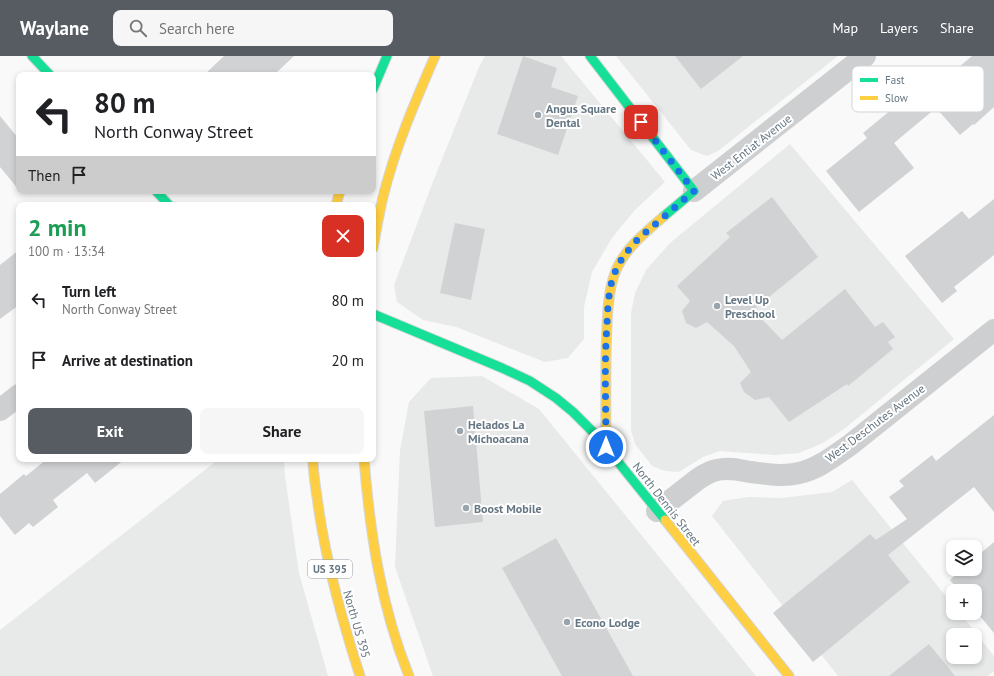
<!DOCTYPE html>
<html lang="en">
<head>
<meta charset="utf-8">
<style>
	:root { --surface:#fff; --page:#f6f6f6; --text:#202124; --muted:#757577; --accent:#565c61 }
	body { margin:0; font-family:"PT Sans",sans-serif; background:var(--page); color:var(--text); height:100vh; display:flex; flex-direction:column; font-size:15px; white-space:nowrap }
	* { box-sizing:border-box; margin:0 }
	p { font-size:13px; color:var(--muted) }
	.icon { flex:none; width:22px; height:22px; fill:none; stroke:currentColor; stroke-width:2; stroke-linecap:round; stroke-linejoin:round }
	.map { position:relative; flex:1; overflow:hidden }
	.details { position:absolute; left:16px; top:146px; width:360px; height:260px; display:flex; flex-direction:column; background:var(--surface); border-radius:8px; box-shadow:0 2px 6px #0003 }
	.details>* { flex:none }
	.banner { position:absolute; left:16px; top:16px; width:360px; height:122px; border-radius:8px; box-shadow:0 2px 6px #0003; background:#fff; color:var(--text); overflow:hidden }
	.fabs { position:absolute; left:946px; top:484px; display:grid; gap:8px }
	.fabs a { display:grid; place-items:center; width:36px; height:36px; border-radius:8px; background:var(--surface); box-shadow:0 2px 6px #0003; font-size:20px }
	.pin { position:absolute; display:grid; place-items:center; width:34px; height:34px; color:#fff; margin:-17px; border-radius:8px; box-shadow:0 2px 6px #0006 }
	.me { position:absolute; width:44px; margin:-22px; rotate:0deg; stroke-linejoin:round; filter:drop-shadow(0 0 3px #0008) }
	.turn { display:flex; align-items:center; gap:14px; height:84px; padding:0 12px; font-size:18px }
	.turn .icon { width:52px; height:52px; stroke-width:2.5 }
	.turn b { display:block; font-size:28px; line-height:34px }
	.then { display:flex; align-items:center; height:38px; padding:0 12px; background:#0003; gap:8px; font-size:15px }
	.round { display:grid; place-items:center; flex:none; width:42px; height:42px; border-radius:8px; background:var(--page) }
	.headline { display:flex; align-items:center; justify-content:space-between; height:68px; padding:0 12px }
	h1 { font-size:24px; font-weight:700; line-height:30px; color:#1e9e55 }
	.action { display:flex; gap:8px; margin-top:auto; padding:8px 12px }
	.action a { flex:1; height:46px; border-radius:8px; background:var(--accent); color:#fff; font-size:16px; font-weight:700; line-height:46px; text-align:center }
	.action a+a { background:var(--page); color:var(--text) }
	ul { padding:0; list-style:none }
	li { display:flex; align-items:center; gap:12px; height:60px; padding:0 12px }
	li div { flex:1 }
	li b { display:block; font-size:15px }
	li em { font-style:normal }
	header { display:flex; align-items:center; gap:24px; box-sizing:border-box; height:56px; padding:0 20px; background:var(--accent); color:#fff }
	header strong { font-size:19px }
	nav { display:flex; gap:22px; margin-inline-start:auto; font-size:14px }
	.search { width:280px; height:36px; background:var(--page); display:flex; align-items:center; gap:10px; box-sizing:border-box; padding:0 14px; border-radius:8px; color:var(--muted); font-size:15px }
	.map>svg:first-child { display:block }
</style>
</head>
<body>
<header>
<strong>Waylane</strong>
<div class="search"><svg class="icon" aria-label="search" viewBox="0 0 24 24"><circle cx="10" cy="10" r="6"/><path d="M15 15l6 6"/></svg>Search here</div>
<nav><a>Map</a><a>Layers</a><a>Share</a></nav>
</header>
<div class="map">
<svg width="994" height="620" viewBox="0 0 994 620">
	<rect width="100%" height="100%" fill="#f9f9f9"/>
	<path fill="#e8e9e9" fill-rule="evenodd" d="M485,0h76l104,126 -30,28 -23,28 -20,34 -8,35v32l-16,19 -23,4 -89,-35 -33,-7 -26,-18 -3,-17 40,-106 45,-112z
		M616,0h222l-120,95 -11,5 -16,-6z
		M790,88l164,195 -110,90 -21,14 -24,10 -24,2 -55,-4 -17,6 -24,15 -14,-1 -13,-5 -17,-22 -4,-14v-117l4,-20 11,-23 24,-27z
		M482,320l57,33 217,267h-323l-38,-109 5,-117 9,-48 22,-24z
		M219,403h65l1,17 14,97 29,103h-328v-46z
		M852,424l101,125v8h7l34,43v15l-6,5h-150l-126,-160 11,-15 25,-4 33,1 51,-6zM953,579h22v22h-22z"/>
	<path fill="#d0d2d3" d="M224,0h70l-20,19h-70z
		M523,0l34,12 -6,19 27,9 -20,59 -61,-21z
		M675,0h68l-42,33z
		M972,0h22v51l-20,18 -1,-1 -13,11 -24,-27 -42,35 20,25 -55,44 -33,-41 41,-33 -4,-5 34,-28 -1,-2 22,-18 8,10z
		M0,60l19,23v51l-19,-23z
		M772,141l46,60 -65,53 29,30 63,-51 30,38 8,-5 12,15 -7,5 5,7 -45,37 -1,-2 -58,38 -20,-25 -14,3 -11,-8 -4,-9 11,-11 -17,-26 -27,-24 -11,6 -10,-5 -4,-12 8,-10 -13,-15 53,-49 -4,-4z
		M994,143v56l-40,32 3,4 -15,12 -37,-47 57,-45 7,8z
		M455,167l30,6 -14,71 -31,-7z
		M19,194v55l-19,14v-54z
		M473,350l10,116 -48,5 -11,-116z
		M994,359v97l-20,-25 -86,68 22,27 -97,80 -40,-49 97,-79 6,6 31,-21 -18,-22 15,-11 -5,-5 33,-26 4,6z
		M47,403h78l-30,24 -8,-10 -34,27 5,7 -25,20 -4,-4 -14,12 -15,-19v-22l24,-20 2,2z
		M556,482l77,138h-71l-60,-108z
		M994,486v91l-19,-23v-19h-16l-9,-11 12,-11h13v-11z
		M929,588l26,32h-66z"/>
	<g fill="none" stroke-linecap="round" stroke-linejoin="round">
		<defs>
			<path id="fast" d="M32,0l18,19
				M590,0l104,135 -31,26
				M373,33l14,-33
				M156,135l13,14
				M373,258l129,54 28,13 26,17 17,14 19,19 14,16 59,73"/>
			<path id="slow" d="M336,149l4,-14
				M373,192c3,-17 6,-34 10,-51 12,-49 32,-95 52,-141
				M606,391c0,-41 -1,-81 1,-122 1,-19 2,-41 11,-59 10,-20 28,-34 45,-49
				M313,403c0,15 3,30 5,45 8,59 24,116 42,172
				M364,403c6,74 17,148 45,217
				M665,464l124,156"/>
		</defs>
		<use href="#fast" stroke="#d5d6d7" stroke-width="11"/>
		<use href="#slow" stroke="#d5d6d7" stroke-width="11"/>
		<path stroke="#cecfd0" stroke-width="22" d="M694,135l171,-135
			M0,354l19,-15
			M657,455l41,-32c6,-4 12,-8 19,-9 11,-3 23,0 33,2 17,2 33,5 49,1 19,-4 35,-17 51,-28l144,-115"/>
		<use href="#fast" stroke="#16e098" stroke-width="9"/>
		<use href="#slow" stroke="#ffcf43" stroke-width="9"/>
	</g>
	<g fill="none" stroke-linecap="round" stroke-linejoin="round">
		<path stroke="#1a73e8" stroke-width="7" stroke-dasharray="0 12.6" d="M606,391c0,-41 -2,-82 1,-123 1,-17 1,-37 9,-54 5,-12 14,-22 23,-32l55,-47 -53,-69"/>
	</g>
	<g fill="#99a4ac" stroke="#fff" stroke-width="1.5">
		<circle cx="538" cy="59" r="4"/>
		<circle cx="717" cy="250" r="4"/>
		<circle cx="460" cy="375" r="4"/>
		<circle cx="466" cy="452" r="4"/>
		<circle cx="567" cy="566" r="4"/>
	</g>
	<g text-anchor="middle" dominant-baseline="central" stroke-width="4" stroke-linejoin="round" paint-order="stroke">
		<rect fill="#fff" stroke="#939fa8" stroke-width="1" x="308" y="504" width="44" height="18" rx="3"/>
		<g font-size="11" font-weight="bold" fill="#657683">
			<text x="330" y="513">US 395</text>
		</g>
		<g font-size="12" font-weight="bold" fill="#657683" stroke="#fff" text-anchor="start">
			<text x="546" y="52">Angus Square<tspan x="546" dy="14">Dental</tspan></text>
			<text x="725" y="243">Level Up<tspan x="725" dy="14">Preschool</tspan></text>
			<text x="468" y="368">Helados La<tspan x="468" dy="14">Michoacana</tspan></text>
			<text x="474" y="452">Boost Mobile</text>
			<text x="575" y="566">Econo Lodge</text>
		</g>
		<g font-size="12" fill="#657683" stroke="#fff">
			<text transform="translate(751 91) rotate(-38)">West Entiat Avenue</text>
			<text transform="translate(875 367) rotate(-37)">West Deschutes Avenue</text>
			<text transform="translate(667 448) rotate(52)">North Dennis Street</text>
			<text transform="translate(357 568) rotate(74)">North US 395</text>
		</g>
	</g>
	<rect x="852" y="10" width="132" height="46" rx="6" fill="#fff" stroke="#d1d6da" stroke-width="1"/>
	<rect x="860" y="22" width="18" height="4" fill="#16e098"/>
	<rect x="860" y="40" width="18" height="4" fill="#ffcf43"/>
	<g font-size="11" fill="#657683">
		<text x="885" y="28">Fast</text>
		<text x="885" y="46">Slow</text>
	</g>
</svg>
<div class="fabs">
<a><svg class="icon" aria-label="layers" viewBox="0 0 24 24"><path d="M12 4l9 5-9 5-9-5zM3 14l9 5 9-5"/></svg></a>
<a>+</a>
<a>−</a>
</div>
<div class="pin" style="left:641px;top:66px;background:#d93025"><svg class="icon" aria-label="arrive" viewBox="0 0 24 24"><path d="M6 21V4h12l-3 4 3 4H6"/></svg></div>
<svg class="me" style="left:606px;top:391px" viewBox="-20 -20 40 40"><circle r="17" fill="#1a73e8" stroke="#fff" stroke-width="3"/><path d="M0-11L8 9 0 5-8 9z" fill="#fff"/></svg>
<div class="banner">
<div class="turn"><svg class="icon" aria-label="left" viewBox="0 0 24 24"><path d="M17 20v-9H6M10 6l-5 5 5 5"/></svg><div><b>80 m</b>North Conway Street</div></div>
<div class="then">Then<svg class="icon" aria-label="arrive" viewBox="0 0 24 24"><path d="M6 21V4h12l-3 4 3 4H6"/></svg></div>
</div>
<section class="details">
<div class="headline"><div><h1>2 min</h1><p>100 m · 13:34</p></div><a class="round" style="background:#d93025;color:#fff"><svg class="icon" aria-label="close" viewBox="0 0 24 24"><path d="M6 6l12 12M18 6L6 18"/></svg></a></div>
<ul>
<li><svg class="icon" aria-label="left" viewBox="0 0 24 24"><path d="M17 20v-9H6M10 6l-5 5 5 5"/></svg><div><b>Turn left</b><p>North Conway Street</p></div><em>80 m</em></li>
<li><svg class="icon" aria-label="arrive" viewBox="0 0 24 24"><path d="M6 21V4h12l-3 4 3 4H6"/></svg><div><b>Arrive at destination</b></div><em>20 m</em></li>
</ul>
<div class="action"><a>Exit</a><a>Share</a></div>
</section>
</div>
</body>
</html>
